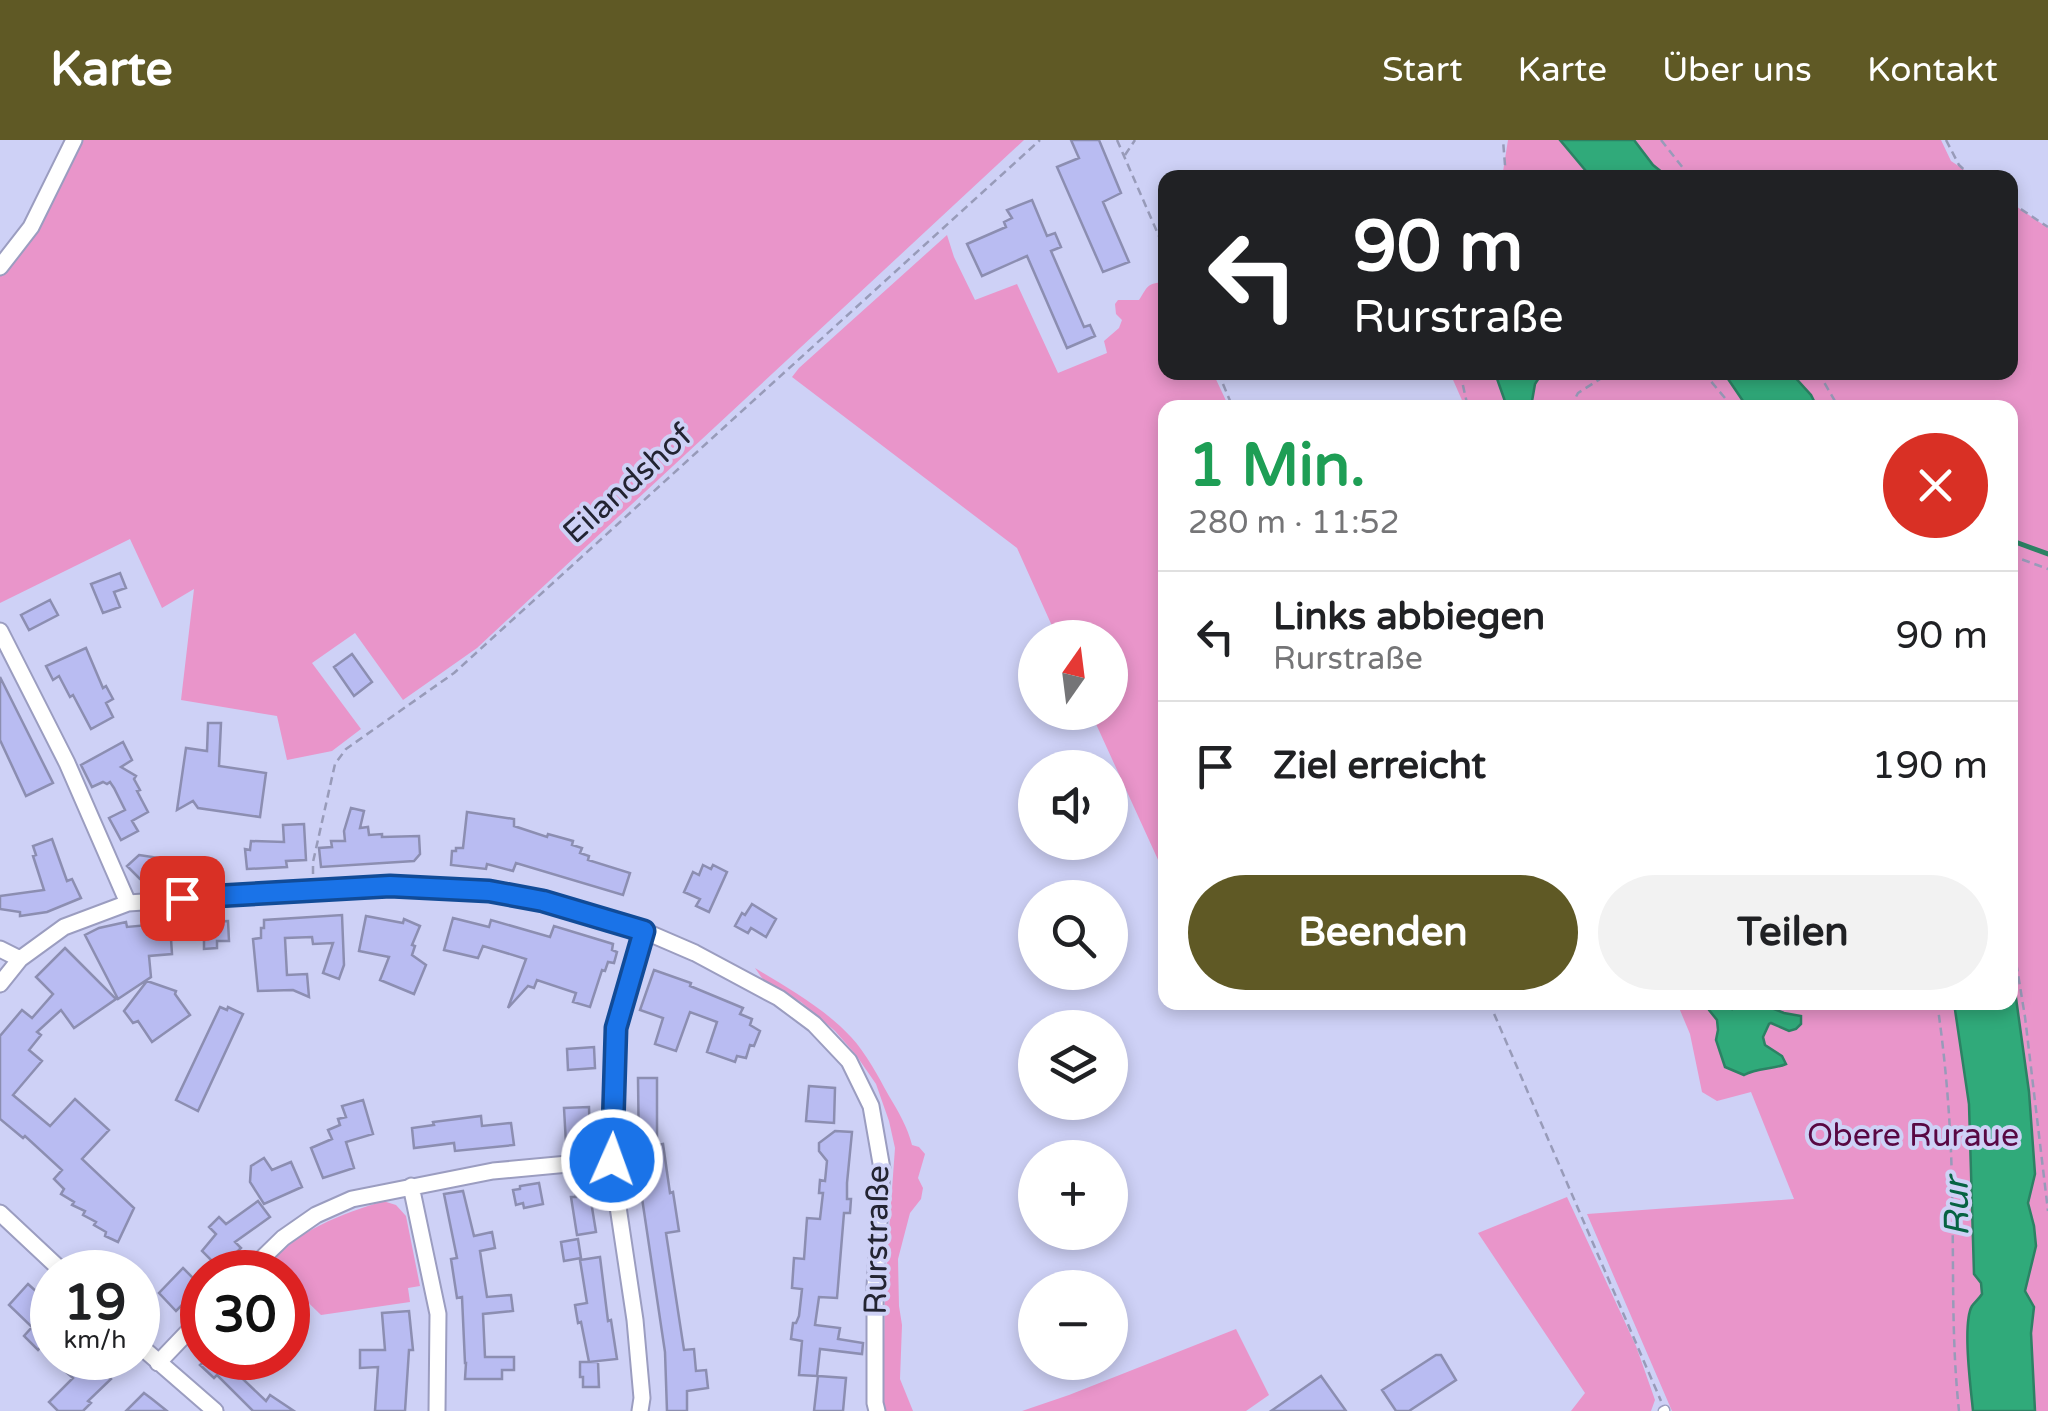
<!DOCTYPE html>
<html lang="de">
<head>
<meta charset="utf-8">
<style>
	:root { --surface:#fff; --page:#f2f2f2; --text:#202124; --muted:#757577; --line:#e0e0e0; --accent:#5f5925 }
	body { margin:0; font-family:"Varela Round",sans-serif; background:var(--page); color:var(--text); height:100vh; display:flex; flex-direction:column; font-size:38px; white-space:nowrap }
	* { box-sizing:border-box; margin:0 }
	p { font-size:32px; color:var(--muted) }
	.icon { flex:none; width:55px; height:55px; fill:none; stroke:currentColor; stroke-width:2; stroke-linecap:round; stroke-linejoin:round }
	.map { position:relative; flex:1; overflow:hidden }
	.sheet { position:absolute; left:1158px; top:260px; width:860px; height:610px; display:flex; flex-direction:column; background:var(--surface); border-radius:20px; box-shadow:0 5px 15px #0003 }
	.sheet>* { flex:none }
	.banner { position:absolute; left:1158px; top:30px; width:860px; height:210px; border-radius:20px; box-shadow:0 5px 15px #0003; background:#202124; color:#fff; overflow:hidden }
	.needle { width:65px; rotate:14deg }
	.fabs { position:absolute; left:1018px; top:480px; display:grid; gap:20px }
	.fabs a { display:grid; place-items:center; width:110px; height:110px; border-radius:50%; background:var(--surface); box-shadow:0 5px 15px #0003; font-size:50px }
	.speed { position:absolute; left:30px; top:1110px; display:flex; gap:20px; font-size:50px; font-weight:700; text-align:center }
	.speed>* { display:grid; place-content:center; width:130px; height:130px; border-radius:50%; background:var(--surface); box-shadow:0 5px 15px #0003; line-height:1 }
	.speed small { font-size:25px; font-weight:400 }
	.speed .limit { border:15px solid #d22; background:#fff; color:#111 }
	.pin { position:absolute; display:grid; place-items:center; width:85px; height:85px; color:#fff; margin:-42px; border-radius:20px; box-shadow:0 5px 15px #0006 }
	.me { position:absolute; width:110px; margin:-55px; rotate:2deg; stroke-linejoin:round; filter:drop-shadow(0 0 8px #0008) }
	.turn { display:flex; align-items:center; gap:35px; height:210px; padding:0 30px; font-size:45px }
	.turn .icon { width:130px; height:130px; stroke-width:2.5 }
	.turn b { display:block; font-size:70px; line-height:85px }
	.round { display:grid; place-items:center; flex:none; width:105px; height:105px; border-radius:52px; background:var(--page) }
	.headline { display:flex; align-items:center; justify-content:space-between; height:170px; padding:0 30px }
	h1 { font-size:60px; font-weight:700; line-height:75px; color:#1e9e55 }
	.primary-button { display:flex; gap:20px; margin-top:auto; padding:20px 30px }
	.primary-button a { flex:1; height:115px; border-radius:60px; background:var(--accent); color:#fff; font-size:40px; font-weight:700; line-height:115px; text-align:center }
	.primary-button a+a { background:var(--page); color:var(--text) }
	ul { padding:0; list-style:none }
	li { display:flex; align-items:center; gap:30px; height:130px; padding:0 30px; border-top:2px solid var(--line) }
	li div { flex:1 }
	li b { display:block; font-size:38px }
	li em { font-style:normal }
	header { display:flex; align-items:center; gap:60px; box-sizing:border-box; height:140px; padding:0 50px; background:var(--accent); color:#fff }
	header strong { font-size:48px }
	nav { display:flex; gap:55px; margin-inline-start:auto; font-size:35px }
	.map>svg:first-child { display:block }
</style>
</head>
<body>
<header>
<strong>Karte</strong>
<nav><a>Start</a><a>Karte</a><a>Über uns</a><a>Kontakt</a></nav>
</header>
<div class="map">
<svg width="2048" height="1271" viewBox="0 0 2048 1271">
	<rect width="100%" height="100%" fill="#ced1f6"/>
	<path fill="#e995ca" d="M80,0h944l-547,508 -74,52 -48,-67 -43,30 49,66 -29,22 -45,9 -10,-44 -96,-16 13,-111 -32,19 -32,-69 -130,64v-327l33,-41z
		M1508,0h433l10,21 24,16 -473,1z
		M2010,62l38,26v1183h-376l-85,-197 207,-15 -43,-107 -34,9 -15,-9 -12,-58 -13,-31 333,-1v-594l-545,-1 -15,-34 560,-1z
		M947,95l7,22 21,43 42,-16 41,89 49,-20 -3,-12 15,-13 3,-8 -6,-6 -1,-10 3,-4h21c9,-13 7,-17 26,-18v90l48,1 16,34 -64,1v467l-74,-162 19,-1v-74l-53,-1 -40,-89 -225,-171 7,-9z
		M755,828c33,20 69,40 96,69 15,16 27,39 38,59 9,15 19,32 23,49l7,2 6,7 -7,24 5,10 -2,11 -11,14 -12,46 1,47 3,19 -2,54 13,32h-29l-1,-5 2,-120 10,-138 -6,-27 -13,-37 -20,-29 -21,-24 -34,-29 -37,-21z
		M1567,1057l69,149 19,54 -4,11h-80l14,-18 -107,-160z
		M383,1061l13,4 10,11 14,70 -12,2 2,14 -89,13 -33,-32v-11h-12l-7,-6c28,-37 72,-51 114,-65z
		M1236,1189l33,66 -23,16h-224l47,-16z"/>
	<path fill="#30aa7a" stroke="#2c8264" stroke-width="2.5" d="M1560,0h74l19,25 15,12h-77z
		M1495,233h47l-7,11 -4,23h-24z
		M1724,233h67l20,22 6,12h-70z
		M2010,826l2,3 17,123 6,82 -7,29 6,23 2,20 -11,45 9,16 -3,26 4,78h-62c-2,-21 -11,-88 -1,-105 3,-4 7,-7 10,-12l-1,-11 -7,-9 -5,-170 -15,-101 56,-1z
		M1708,863h13l11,6 4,-6h23l25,10 17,3v8l-5,5 -7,2 -18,-8 -2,1 -6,13 2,8 17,11 4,8c-14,6 -28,3 -42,11l-19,-8 -9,-27 2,-10 -1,-10 -8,-10z"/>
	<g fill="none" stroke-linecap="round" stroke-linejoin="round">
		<path stroke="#2c8264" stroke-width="5" d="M2010,400l38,14"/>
	</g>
	<path fill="#b9bcf2" stroke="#8c8eb1" stroke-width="2.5" d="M1071,0h28l22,53 -18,9 26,60 -26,10 -46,-105 22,-9z
		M1032,60l15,36 8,-3 6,14 -10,4 33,76 6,-2 5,11 -28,12 -40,-92 -45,20 -15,-32 39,-17 -2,-5 8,-4 -5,-8z
		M120,433l6,15 -12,4 6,15 -17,6 -12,-29z
		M50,460l8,15 -29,15 -8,-15z
		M86,508l17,40 3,-2 7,13 -7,4 7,14 -22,12 -18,-34 -3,2 -11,-21 -6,4 -7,-14z
		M352,514l20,28 -18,14 -20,-29z
		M0,537l53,106 -27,13 -26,-56z
		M208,583h13l-2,43 47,7 -6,44 -62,-9 -5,-7 -16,9 9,-62 21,3z
		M123,602l9,18 -11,7 15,9 -2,3 6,11 -3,1 11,21 -16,9 6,10 -17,9 -12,-22 16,-8 -11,-22 -4,-6 -3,2 -4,-2 -11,5 -11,-22z
		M351,668l13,3 -4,17 8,-1 1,8 13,-1v3l37,-1 1,18 -6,7 -93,6 -2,-19 13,-1 -1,-6h14l-1,-10z
		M467,672l47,7v7l33,11 1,-3 25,7 -1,4 10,3 -2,5 9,3 -1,4 42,13 -7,22 -107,-32 -3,8 -26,-7 -1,5 -35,-4 1,-14h4v-3h7z
		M304,684l2,36 -20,1 1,6 -40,2 -2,-20 5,1 1,-9 33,1 -1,-17z
		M52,699l15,42 5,-2 9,19 -34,14 -27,4v-4l-20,-3v-13l44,-6 -11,-34 3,-1 -3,-9z
		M139,715l20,3 -2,23 -17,-2 -13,-13z
		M703,725l8,4 2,-4 14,7 -18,40 -13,-6 4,-7 -16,-7 9,-20 6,3z
		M752,764l24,15 -10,18 -15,-9 -3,5 -13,-7 7,-13 3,2z
		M342,775l2,50 -5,14 -16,-6 10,-30 -20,1 -1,-7 -27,1 2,37 20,-1 2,23 -16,-7 -35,1 -5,-52 8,-1v-10h3v-8z
		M366,776l37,7 1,-4 16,7 -8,19 3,1 -3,9 14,10 -12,29 -34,-14 9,-23 -30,-6z
		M453,778l36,9 2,-7 59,17 4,-11 59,18 -1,6 5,2 -3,11 -6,-1 -3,9 -3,-1 -12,37 -17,-5 3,-9 -39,-13 -3,8 -6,-2 -20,22 18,-49 -43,-13 -5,12 -34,-8z
		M228,781l1,20h-12v7l-13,1v-18h3v-9z
		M126,782l1,5 43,-4 2,31 -23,2 2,21 -33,22 -33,-64 14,-7z
		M65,808l51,51 -42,29 -13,-18 -24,22 4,3 -12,15 13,11 -29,34 37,31 25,-27 34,31 -27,29 52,49 -16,34 -13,-6 1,-4 -12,-7 2,-3 -13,-7 2,-4 -13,-6 2,-3 -13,-8 3,-5 -10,-10 8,-9 -37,-34 -2,2 -23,-19v-83l22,-26 10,8 21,-24 -17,-17z
		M654,830l37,13 -1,3 53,22 -3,6 12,5 -2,6 10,6 -6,15 -4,-1 -4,13 -9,-2 -2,6 -28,-10 10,-30 -27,-10 -14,39 -21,-7 8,-26 -23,-8z
		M147,841l29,10 -1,3 15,21 -38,27 -14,-21 -5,2 -9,-12z
		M220,867l7,3 1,-3 15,7 -45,97 -22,-11z
		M594,907l1,21 -27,2 -1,-21z
		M638,938h19v67l6,-1 7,49 3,-1 6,39 -13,2 18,117 10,-1 2,22 10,-1 2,18 -21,3v20h-20l-2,-59 -29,-194h3z
		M809,946l26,2 -1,35 -28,-2z
		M363,960l10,34 -27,8 8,26 -31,10 -12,-30 21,-9 -4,-9 12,-5 -2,-6 8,-2 -4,-11z
		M589,967l1,36 -24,1 -2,-36z
		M481,976l1,10 29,-3 3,22 -59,6 -1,-8 -40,5 -2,-20 22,-3 -1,-3z
		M835,991l17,1 -5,51v16h4l-1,14h-6l-7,85 -18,-1 -4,28 25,3 -2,11 25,4 -1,11 -42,-5 -3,27 -18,-1 3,-34 -11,-2 2,-16h3l3,-7 3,-27 -10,-1 2,-30 10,1 3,-41 13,1 3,-26h-4l1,-13 5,1 2,-20 -8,-10v-8z
		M264,1018l8,12 19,-8 11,25 -38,17 -14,-22 1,-16z
		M539,1043l4,21 -19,4 -1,-5 -7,2 -3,-15 7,-1v-3z
		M588,1043l8,49 -19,3 -6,-38h5l-2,-12z
		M463,1051l11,45 18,-4 3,16 -15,3 7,46 24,-2 2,16 -30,3 2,43h29v13h-12v9h-37l1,-16h-1l-3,-66 -5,1 -6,-39 6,-1 -13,-64z
		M258,1061l12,16 -35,25 6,6 -21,21 -18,-18 14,-17 -7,-7 10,-10 7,7z
		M578,1099l3,19 -17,3 -3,-19z
		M600,1117l8,64 3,-1 6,39 -28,3 -8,-40 -3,1 -3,-18 12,-2 -7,-43z
		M183,1128l18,18 -25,25 -17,-18z
		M28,1144l11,10 4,-3 9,9v7l-17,19 13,13 -10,11 -14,-14 8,-9 -23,-22z
		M409,1171l4,39h-4l-4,61h-30l3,-44 -18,1v-18h25l-3,-37z
		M1436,1215h5l15,25 -47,31h-13l-14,-21z
		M50,1218h39l22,21 -23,22 3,2 -8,8h-25l-9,-9 24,-24z
		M208,1218h26l-7,6 39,37 4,-6 24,16h-41l-36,-36 -3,3 -14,-13z
		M580,1222h18l1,25h-16v-10h-3z
		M818,1236l28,2 -3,33h-29z
		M1321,1236l25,35h-75z
		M144,1253l8,6 15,12h-41z"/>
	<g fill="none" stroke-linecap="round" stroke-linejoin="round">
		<defs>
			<path id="lane" d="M1663,1271l2,-1"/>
			<path id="street" d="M0,127l31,-40 43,-87
				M0,491l67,132 61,140
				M0,809l20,10
				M0,844l20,-25 44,-32 64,-24 262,-17 99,5 54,10 101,30 51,22 84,45 35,26 35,37 22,45 11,63 -7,118v116l2,8
				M411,1046l27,128 -1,97
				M0,1073l63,59
				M248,1132l35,-34 33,-23 36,-16 141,-28 118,-11
				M138,1204l77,67
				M158,1223l44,-46
				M640,1271l2,-13 -7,-78 -24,-160 5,-132 28,-97"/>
		</defs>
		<use href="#lane" stroke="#9b9dc0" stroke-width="11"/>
		<use href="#street" stroke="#9b9dc0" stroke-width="19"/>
		<path stroke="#989bb9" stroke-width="2.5" stroke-dasharray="8 5" stroke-linecap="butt" d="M1117,0l48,110
			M1661,0l30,38
			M1946,0l13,25 14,13
			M1125,15l10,-15
			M1502,38l3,-13 -2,-25
			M2010,62l38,25
			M1218,232l15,36
			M1462,232v9l6,27
			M1703,232l22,26 5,10
			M1818,232l21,36
			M1570,268l8,-15 33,-21
			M2010,415l38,14
			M313,734v-12l22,-98 11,-15 108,-76 586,-533
			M2010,785l15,92 23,194
			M1489,862l172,399
			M1937,862c9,61 14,124 15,185 2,75 -1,150 7,224"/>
		<use href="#lane" stroke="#fff" stroke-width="8"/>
		<use href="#street" stroke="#fff" stroke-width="15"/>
	</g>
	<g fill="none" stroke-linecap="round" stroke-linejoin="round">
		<defs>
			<path id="route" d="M182,758l208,-12 99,5 54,10 101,30 -28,97 -4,132"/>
		</defs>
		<use href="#route" stroke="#114b97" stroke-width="25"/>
		<use href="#route" stroke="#1a73e8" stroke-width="18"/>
	</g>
	<g text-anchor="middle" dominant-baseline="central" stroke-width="8" stroke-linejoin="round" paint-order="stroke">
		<g font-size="32" fill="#232432" stroke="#ced1f6">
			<text transform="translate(628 344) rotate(-42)">Eilandshof</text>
			<text transform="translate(877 1100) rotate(-89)">Rurstraße</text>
		</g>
		<g font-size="32" fill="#590843" stroke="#ced1f6">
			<text x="1913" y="996">Obere Ruraue</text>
		</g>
		<g font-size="35" font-style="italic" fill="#066343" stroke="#ced1f6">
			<text transform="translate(1957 1067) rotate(-91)">Rur</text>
		</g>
	</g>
</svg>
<div class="fabs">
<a><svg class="needle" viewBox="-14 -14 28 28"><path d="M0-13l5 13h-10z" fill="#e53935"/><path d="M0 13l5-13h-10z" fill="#757577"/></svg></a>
<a><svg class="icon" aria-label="sound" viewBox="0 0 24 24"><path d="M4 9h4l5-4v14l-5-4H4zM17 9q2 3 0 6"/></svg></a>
<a><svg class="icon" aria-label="search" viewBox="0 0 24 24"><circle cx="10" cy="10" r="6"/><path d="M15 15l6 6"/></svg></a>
<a><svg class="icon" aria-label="layers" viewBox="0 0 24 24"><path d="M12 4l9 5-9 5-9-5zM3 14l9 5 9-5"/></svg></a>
<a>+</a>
<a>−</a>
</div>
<div class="speed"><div>19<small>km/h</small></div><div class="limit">30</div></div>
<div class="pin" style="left:182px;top:758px;background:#d93025"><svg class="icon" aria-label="arrive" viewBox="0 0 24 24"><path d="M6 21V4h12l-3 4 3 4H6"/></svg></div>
<svg class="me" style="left:612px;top:1020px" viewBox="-20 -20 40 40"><circle r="17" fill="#1a73e8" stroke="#fff" stroke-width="3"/><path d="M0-11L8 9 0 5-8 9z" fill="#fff"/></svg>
<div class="banner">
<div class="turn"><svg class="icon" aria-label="left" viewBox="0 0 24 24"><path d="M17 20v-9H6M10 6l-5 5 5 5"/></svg><div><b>90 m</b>Rurstraße</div></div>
</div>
<section class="sheet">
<div class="headline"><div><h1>1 Min.</h1><p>280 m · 11:52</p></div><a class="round" style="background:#d93025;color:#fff"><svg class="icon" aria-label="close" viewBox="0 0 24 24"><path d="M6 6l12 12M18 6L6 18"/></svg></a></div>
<ul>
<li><svg class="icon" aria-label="left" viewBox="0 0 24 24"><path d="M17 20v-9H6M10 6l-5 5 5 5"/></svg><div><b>Links abbiegen</b><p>Rurstraße</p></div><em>90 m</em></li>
<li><svg class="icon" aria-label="arrive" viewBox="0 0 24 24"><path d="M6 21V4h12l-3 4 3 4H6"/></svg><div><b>Ziel erreicht</b></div><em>190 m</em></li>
</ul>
<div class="primary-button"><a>Beenden</a><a>Teilen</a></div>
</section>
</div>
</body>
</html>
